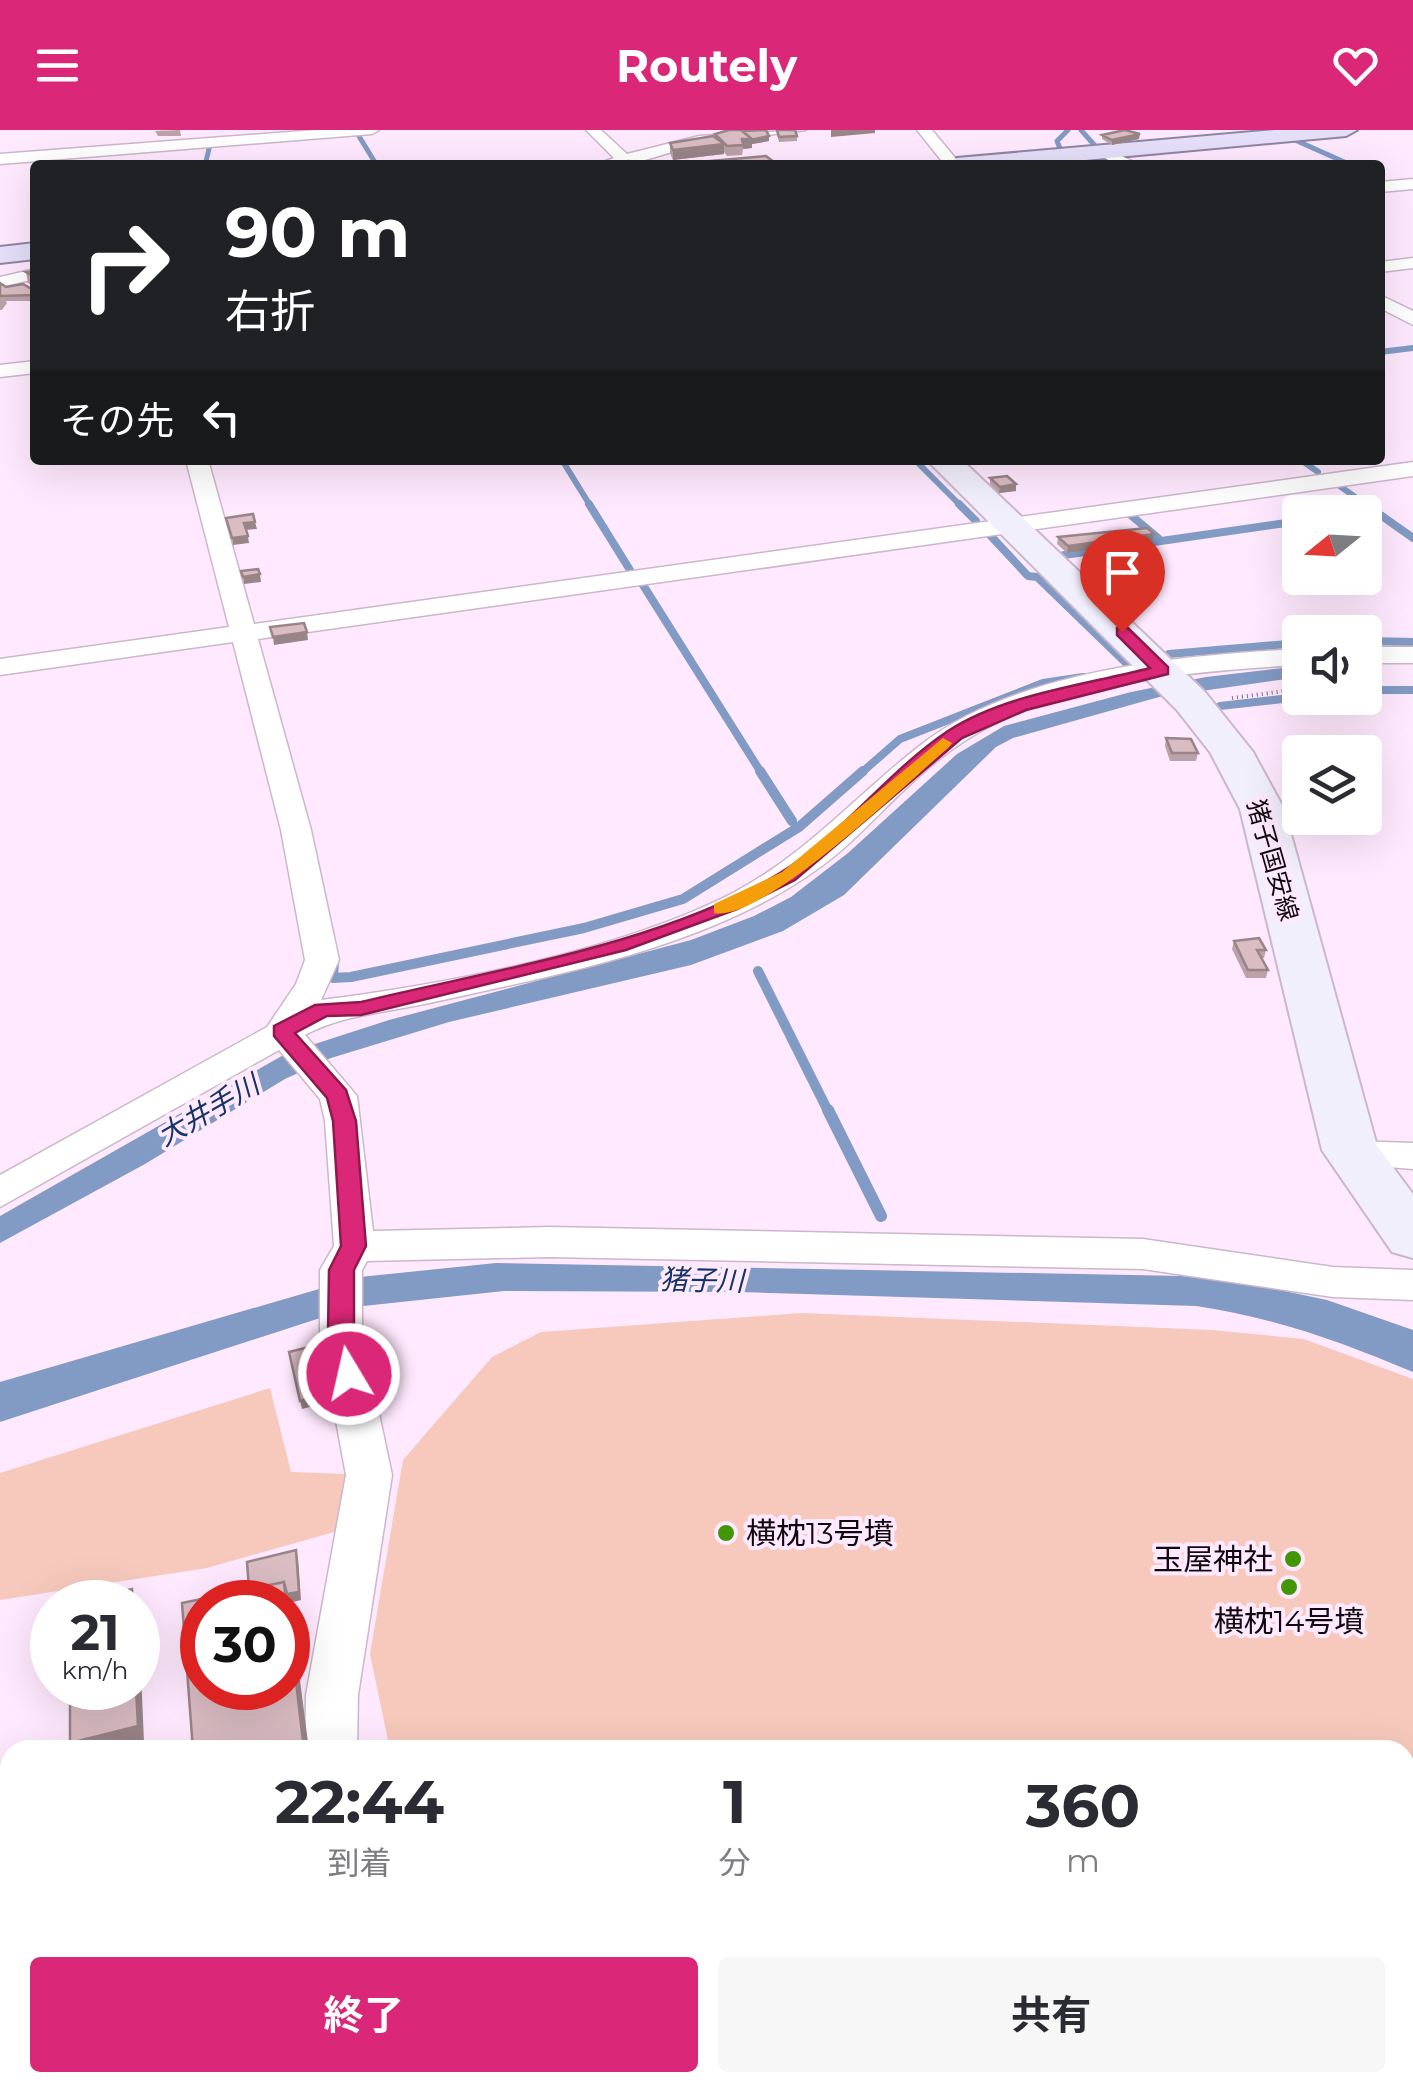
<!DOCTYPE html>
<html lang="ja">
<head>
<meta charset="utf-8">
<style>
	:root { --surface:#fff; --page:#f7f7f7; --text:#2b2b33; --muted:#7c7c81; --accent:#db2777 }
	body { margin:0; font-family:Montserrat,"Noto Sans JP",sans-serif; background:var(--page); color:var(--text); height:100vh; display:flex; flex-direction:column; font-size:38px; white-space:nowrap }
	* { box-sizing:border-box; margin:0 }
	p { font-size:32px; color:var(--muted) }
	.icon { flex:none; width:55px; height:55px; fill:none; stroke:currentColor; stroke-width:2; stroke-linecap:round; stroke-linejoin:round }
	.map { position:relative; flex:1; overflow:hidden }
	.side { position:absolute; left:0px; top:1610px; width:1415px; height:352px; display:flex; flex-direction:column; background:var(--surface); border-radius:30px 30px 0 0; box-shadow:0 10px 40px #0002 }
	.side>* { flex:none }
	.guide { position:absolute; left:30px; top:30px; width:1355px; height:305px; border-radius:10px; box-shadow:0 10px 40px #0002; background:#202124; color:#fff; overflow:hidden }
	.needle { width:65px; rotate:252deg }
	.controls { position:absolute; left:1282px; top:365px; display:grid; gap:20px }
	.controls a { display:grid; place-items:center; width:100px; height:100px; border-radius:10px; background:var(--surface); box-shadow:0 10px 40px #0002; font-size:50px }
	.speed { position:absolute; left:30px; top:1450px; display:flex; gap:20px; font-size:50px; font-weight:700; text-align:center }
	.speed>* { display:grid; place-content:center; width:130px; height:130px; border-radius:50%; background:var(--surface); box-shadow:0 10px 40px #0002; line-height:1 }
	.speed small { font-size:25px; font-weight:400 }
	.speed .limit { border:15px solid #d22; background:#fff; color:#111 }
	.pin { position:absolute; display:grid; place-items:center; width:85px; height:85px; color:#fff; margin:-102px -42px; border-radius:50% 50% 50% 0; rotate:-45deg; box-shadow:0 0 10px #0007 }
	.pin .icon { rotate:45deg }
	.me { position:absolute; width:110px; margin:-55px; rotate:351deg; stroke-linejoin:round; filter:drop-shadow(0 0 8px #0008) }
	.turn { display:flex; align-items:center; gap:35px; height:210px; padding:0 30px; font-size:45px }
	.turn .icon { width:130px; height:130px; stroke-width:2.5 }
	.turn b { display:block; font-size:70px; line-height:85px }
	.then { display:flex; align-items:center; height:95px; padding:0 30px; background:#0003; gap:20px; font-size:38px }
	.eta { display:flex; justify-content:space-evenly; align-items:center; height:170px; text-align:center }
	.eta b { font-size:60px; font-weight:700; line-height:70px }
	.cta { display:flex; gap:20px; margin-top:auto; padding:20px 30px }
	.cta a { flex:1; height:115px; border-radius:10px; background:var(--accent); color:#fff; font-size:40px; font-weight:700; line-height:115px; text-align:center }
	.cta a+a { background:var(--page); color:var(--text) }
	header { display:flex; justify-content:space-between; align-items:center; height:130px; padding:0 30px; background:var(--accent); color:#fff; font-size:45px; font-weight:700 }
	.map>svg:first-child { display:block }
</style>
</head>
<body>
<header><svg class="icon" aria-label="menu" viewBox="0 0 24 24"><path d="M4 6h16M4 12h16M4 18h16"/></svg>Routely<svg class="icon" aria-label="heart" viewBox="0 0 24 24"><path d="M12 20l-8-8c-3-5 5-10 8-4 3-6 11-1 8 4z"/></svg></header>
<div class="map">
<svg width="1413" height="1961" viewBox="0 0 1413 1961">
	<rect width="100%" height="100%" fill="#ffe9fe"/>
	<path fill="#f6c9bc" d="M802,1183l410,17 92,9 109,40v380l-8,5v-14h-1015l-20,-96 33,-194 89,-103 49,-25z
		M270,1258l21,84 56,2 -6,56 -134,38 -207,32v-127z
		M480,1953h673l-9,8h-662z"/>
	<path fill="#829bc4" d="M1300,536v11l-141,20 -146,41 -17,9 -152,148 -61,36 -92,34 -242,57 -118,36 -46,21 -140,85 -145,79v-27l287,-163 102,-33 302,-80 63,-24 37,-19 57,-44 109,-99 47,-28 127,-34 75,-15z
		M496,1133l686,13 69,8 76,16 86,30v42c-74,-31 -137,-54 -217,-66l-457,-14 -235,-1 -150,16 -354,115v-40l360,-105z"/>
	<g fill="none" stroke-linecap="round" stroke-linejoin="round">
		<path stroke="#829bc4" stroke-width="5" d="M1081,0l16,18
			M357,3l19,31
			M1295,10l56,25
			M1061,21l-4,-10 11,-11
			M205,35l5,-20"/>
		<path stroke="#829bc4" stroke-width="6" d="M1380,222l33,-4
			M562,330l29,47
			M915,330l47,47
			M1301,330l17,12
			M1337,354l32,23"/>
		<path stroke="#829bc4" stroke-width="8" d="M589,374l41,66
			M959,374l17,17
			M1365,374l48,34
			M1127,382l31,26
			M989,404l39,42 9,1 93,90
			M1064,425l236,-34
			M643,455l119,189
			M1365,511l48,1
			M1169,524l131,-11
			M1365,560h48
			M1220,576l80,-9
			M860,644l40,-35 143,-56 40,-6"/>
		<path stroke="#829bc4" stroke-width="10" d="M760,641l32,50
			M334,831l-1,17 18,-1 233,-49 99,-29 116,-72 64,-56
			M758,841l71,142"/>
		<path stroke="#829bc4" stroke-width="12" d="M828,980l53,106"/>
		<defs>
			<path id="minor" d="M316,0h63l-7,4 -372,30v-10z
				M586,0h15l26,24 72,-18 107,-6 -107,14 -71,21h-33l19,-7z
				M917,0h15l29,35h-16z
				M1105,18l29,14 3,3c-16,0 -28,-1 -39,-13z
				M1413,49v10l-33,3v-10z
				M1413,128v10l-33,4v-10z
				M35,139v10l-35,8v-10z
				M1380,165l33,16v14l-33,-17z
				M35,231v12l-35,4v-12z
				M186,330h22l46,164 1159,-162v14l-1155,163 53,191 28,130 -18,40c127,-16 295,-48 410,-106 75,-39 125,-99 191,-150 96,-74 260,-89 378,-95v16c-105,6 -248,17 -337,77 -45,29 -80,71 -119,106 -42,37 -93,63 -144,83 -87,34 -180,52 -271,72 -41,9 -88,12 -124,32l52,61 16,135 176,-4 594,12 190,28 80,3v30l-80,-3 -190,-28 -594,-12 -182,4 -5,9v64l30,141 -34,220 -1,55h-52l1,-55 40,-220 -26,-141v-64l14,-24 -9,-125 -5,-22 -41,-49 -279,157v-32l267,-148 29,-43 9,-24 -24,-130 -48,-188 -233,33v-16l229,-32z
				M1365,517h48v16h-48z
				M1353,1011l60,2v26l-74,-6 -5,-9 5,-9z
				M424,1952h60l1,9h-60z"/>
			<path id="secondary" d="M927,330h35l243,232 48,60 31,57 93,337 36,48v64l-21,-6 -70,-102 -82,-341 -30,-57 -33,-42z"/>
			<path id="primary" d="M1275,0h82l-11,6 -315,29h-85l11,-7z
				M35,113v16l-35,4v-16z"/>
			<path id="motorway" d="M1413,1823v138h-150l3,-9h139v-125z"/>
		</defs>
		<use href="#minor" stroke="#ccb7ca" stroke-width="3"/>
		<use href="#secondary" stroke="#ccb7ca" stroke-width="4"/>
		<use href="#primary" stroke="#8f86a4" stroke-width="4"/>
		<use href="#motorway" stroke="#8f86a4" stroke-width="4"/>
		<path stroke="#7e707d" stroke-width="2.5" stroke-dasharray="1 4" stroke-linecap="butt" d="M355,35l28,-1"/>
		<path stroke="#7e707d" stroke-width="4" stroke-dasharray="1 4" stroke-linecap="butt" d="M1232,568l68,-9"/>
		<use href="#minor" fill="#fff" fill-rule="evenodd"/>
		<use href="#secondary" fill="#f2effc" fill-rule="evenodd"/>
		<use href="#primary" fill="#e5dff9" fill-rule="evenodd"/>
		<use href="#motorway" fill="#d3caf5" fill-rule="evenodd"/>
	</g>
	<path fill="#bba2a8" d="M180,0l1,6h-23l-3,-5z
		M776,0l21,6v5l-18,1z
		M715,4l54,7 -17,3v4l-9,1 -1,6 -15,1 -3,-4v2l-51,6 -3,-7v-10l45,-6z
		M1102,5l37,4 -27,6 -10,-6z
		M35,141v16l-7,-4 -2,-11z
		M0,153l6,4 29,4v10h-29l1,2 -5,7h-2z
		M990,348l26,6v7l-17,2 -9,-9z
		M1154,404l-2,7 -85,12 -10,-9 1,-7z
		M1166,608l32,15 -2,8h-26l-5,-15z
		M1234,811l32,9 -2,8h-3l7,12 -2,8h-20l-14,-29z"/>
	<path fill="#998488" d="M831,0h44v3l-44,4z
		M1140,4l-1,5 -27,6v-5z
		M769,6v5l-17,3v4l-9,1 -1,-10z
		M724,14v10l-51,6v-10z
		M1016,354v7l-17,2 1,-6z
		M255,392l2,7 -12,1 -1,-7z
		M1154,404l-2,7 -85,12 1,-7z
		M248,406l1,7 -16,2 -1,-7z
		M260,444l1,8 -17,2 -1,-7z
		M307,502l1,8 -34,5 -1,-8z
		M332,1263l2,8 -32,8 -2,-8z
		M296,1420l2,8 3,42 -11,3 19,147h-5l-16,-148h-38l34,-20z
		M138,1473l6,139 -31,8h-40l-3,-7 68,-55z
		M159,1952h10v9h-10z"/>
	<path fill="#dabcc3" stroke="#998488" stroke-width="2.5" d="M729,0h12l11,9h-10l1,6 -16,1 -12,-12z
		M766,0l3,6 -18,4 -1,-1h2l-10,-8z
		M777,0h18l2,6 -18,1z
		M1125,0l15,4 -28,6 -10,-5z
		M713,6l11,8 -51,6 -3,-7z
		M766,26l12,9h-101l-1,-1z
		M629,31l7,4h-22l-2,-3z
		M35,141v6l-9,-5z
		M0,153l6,4 17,-3 12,7v4l-35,1z
		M1007,346l9,8 -16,3 -10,-9z
		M253,384l2,8 -11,1 4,13 -16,2 -6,-20z
		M1147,398l7,6 -86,12 -10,-9z
		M258,439l2,5 -17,3 -2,-6z
		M304,493l3,9 -34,5 -3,-10z
		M1166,608l25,1 7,14h-26z
		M1259,808l7,12h-9l11,20h-20l-14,-29z
		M321,1214l11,49 -32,8 -11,-49z
		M296,1420l3,42 -12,2 -3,-12 -35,7 -2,-27z
		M284,1452l2,20h-84v86h86v-75l16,137h-111l-11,-147z
		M132,1459l1,13h-63z
		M70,1558h66l2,38 -68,17z
		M141,1616l1,4h-19z
		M60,1952h99v9h-99z
		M227,1952h150l1,9h-151z"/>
	<path fill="#db2777" stroke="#8e194d" stroke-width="2.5" d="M1117,498h11l40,39v7l-142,36 -64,28 -167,142 -58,29 -111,41 -265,65 -34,1 -32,17 51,57 10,31 10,125 -12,24v64l8,40 -13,10 -10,-3 -11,-47 1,-64 12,-24 -8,-125 -6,-23 -53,-62v-10l41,-21 46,-3c132,-32 302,-58 419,-129 62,-38 108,-102 168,-142 57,-37 137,-46 202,-63l-33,-33z"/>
	<path fill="#f59e0b" d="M943,608l9,5 -3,4c-40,34 -186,176 -235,166v-9l68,-32z"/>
	<g fill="#439603" stroke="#ffe9fe" stroke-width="4">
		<circle cx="726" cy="1403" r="10"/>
		<circle cx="1293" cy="1429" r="10"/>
		<circle cx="1289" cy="1457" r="10"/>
	</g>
	<g text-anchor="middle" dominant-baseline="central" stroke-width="8" stroke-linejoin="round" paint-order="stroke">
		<g font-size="25" fill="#10090f" stroke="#ffe9fe">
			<text transform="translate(1273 730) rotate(74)">猪子国安線</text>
		</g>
		<g font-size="28" font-style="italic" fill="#153366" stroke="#ffe9fe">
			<text transform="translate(208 980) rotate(-30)">大井手川</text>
			<text transform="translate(702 1150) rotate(1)">猪子川</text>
		</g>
		<g font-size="30" fill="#10090f" stroke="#ffe9fe" text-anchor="start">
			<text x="746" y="1403">横枕13号墳</text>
			<text x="1273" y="1429" text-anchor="end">玉屋神社</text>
			<text x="1289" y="1491" text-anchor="middle">横枕14号墳</text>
		</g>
	</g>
</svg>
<div class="controls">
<a><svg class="needle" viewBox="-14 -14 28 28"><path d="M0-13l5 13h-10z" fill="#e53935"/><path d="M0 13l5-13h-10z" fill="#7c7c81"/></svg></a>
<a><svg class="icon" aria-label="sound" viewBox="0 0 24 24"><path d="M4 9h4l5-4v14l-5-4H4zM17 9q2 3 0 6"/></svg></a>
<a><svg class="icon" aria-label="layers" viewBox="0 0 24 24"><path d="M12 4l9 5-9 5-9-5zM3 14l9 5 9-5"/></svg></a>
</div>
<div class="speed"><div>21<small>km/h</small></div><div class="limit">30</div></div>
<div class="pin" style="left:1122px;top:502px;background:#d93025"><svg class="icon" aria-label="arrive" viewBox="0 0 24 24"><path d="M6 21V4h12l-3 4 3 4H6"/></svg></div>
<svg class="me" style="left:349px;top:1244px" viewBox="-20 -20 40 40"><circle r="17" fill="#db2777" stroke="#fff" stroke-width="3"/><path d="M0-11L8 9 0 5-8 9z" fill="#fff"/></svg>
<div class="guide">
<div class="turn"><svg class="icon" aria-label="right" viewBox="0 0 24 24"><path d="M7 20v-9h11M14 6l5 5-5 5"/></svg><div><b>90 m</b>右折</div></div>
<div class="then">その先<svg class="icon" aria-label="left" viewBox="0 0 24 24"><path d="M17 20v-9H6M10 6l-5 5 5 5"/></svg></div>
</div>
<section class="side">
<div class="eta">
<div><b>22:44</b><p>到着</p></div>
<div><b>1</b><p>分</p></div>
<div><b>360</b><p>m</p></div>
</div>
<div class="cta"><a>終了</a><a>共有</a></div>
</section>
</div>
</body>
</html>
